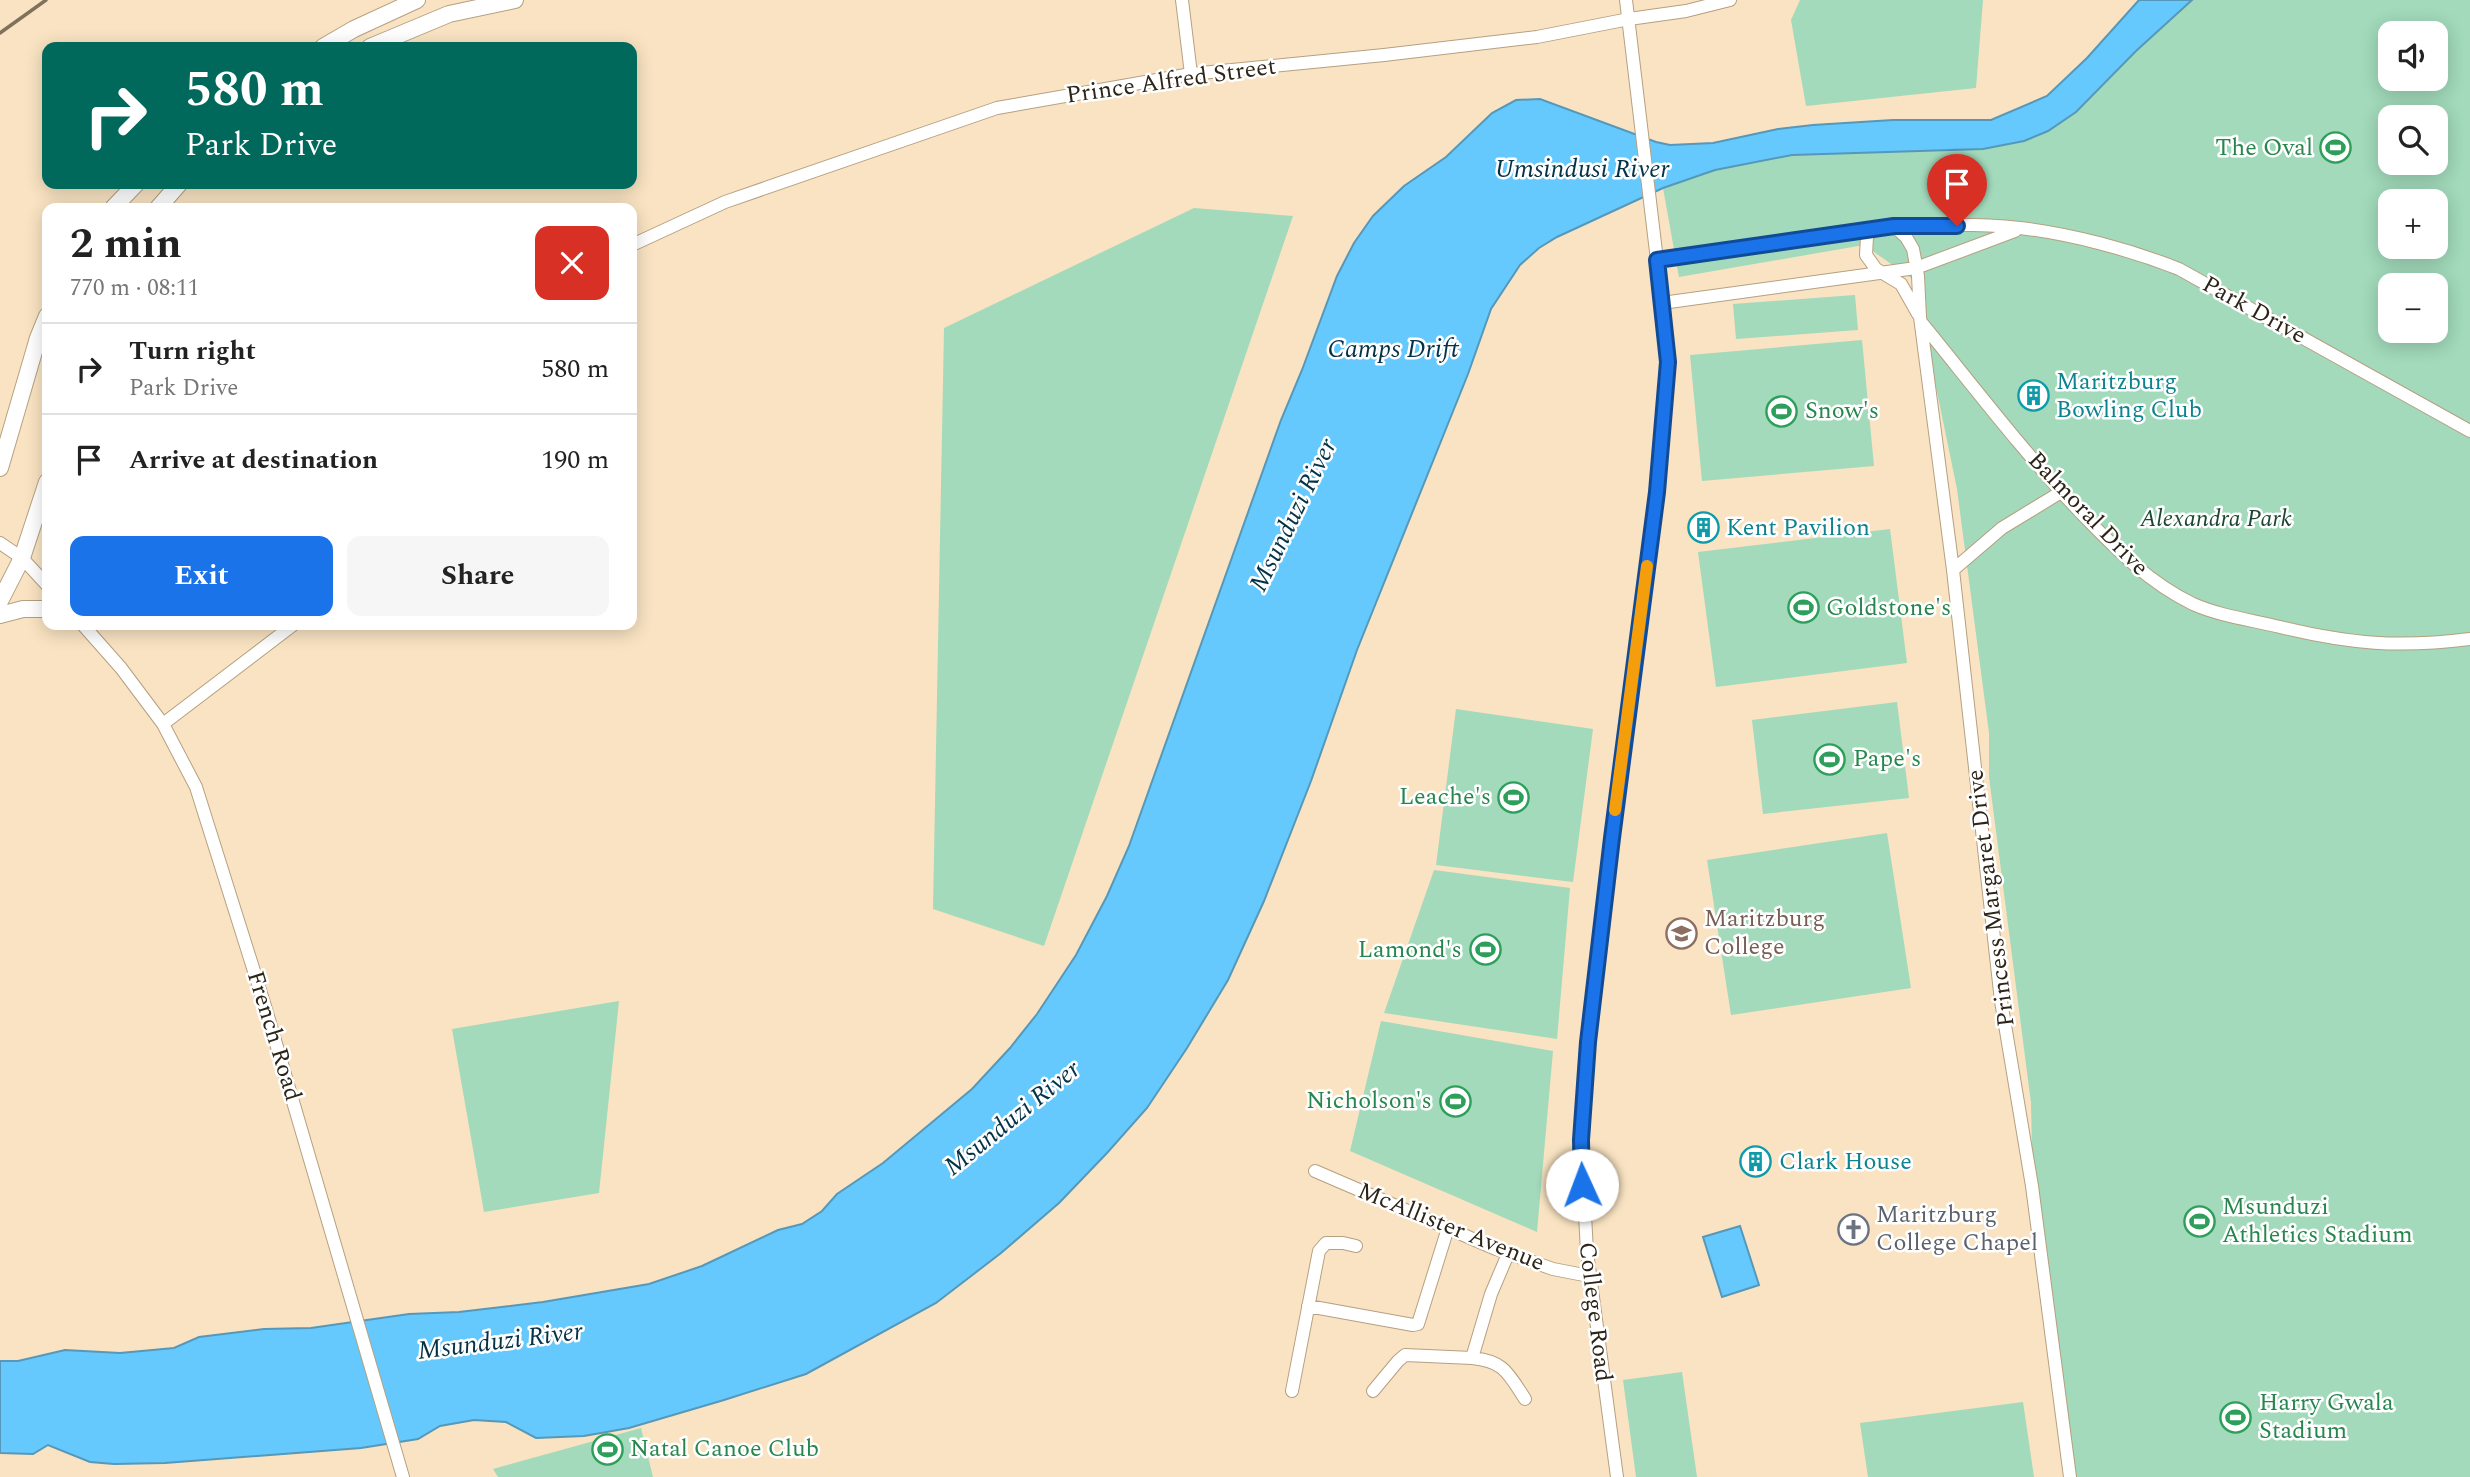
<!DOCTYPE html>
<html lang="en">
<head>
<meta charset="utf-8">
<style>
	:root { --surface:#fff; --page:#f6f6f6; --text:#222; --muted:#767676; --line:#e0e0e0; --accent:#1a73e8 }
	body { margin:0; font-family:Spectral,serif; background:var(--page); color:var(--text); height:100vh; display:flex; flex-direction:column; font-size:26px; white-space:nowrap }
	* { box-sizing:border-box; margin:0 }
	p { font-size:23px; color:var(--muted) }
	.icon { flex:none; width:38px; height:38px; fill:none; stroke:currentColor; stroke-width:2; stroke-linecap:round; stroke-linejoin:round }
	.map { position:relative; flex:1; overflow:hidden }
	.drawer { position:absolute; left:42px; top:203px; width:595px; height:427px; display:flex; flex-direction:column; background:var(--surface); border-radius:14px; box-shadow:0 4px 18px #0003 }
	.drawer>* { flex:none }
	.hud { position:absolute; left:42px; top:42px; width:595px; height:147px; border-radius:14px; box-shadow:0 4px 18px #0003; background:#00695c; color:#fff; overflow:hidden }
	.buttons { position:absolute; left:2378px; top:21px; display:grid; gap:14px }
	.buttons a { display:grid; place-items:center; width:70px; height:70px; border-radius:14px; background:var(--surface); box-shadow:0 4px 18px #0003; font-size:35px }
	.pin { position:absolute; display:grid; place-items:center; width:60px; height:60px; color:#fff; margin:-72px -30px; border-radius:50% 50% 50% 0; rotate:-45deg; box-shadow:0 0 7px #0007 }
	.pin .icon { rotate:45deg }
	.me { position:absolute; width:77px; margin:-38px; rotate:358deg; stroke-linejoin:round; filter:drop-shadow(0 0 5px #0008) }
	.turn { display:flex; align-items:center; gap:24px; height:147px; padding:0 28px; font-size:32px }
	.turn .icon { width:91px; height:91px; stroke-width:2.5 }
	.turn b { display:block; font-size:49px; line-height:60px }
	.round { display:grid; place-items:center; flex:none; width:74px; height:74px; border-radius:14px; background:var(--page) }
	.summary { display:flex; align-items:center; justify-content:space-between; height:119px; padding:0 28px }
	h1 { font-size:42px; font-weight:700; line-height:52px }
	.button { display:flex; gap:14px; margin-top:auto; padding:14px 28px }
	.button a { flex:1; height:80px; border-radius:14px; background:var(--accent); color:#fff; font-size:28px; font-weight:700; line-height:80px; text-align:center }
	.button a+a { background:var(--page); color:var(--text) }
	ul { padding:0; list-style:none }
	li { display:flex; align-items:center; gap:21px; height:91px; padding:0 28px; border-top:2px solid var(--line) }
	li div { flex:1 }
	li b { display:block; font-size:26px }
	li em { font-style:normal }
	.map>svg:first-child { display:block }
</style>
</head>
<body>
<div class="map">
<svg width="2470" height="1477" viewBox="0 0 2470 1477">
	<rect width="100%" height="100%" fill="#f9e3c2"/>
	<path fill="#a2dabb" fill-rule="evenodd" d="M1800,0h183l-7,88 -170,18 -15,-86z
		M2192,0h278v1477h-398l-5,-76 -33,-151 -3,-147 -42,-326v-44l-32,-244 -43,-209 -50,-35 -185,32 -16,-89 52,-18 77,-15 191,-6 41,-8 24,-10 28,-19 60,-61zM2390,33h46v46h-46zM2390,117h46v46h-46zM2390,201h46v46h-46zM2390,285h46v46h-46z
		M1194,208l99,8 -249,730 -111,-37 11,-581z
		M1855,295l3,35 -122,9 -3,-35z
		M1862,340l12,126 -172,15 -12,-126z
		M1890,529l17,134 -191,24 -18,-135z
		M1897,702l12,96 -146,16 -11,-94z
		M1456,709l137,20 -20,153 -137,-17z
		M1887,833l24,155 -180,27 -24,-155z
		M1434,870l136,18 -13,151 -173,-26z
		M619,1001l-20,192 -115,19 -32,-183z
		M1381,1021l172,30 -16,181 -187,-81z
		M1682,1372l15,105h-61l-13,-97z
		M2023,1402l11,75h-166l-8,-54z
		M641,1428l12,49h-155l-5,-8z"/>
	<path fill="#66c9fe" stroke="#5598b9" stroke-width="2" d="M2139,0h53l-56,51 -60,61 -28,19 -24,10 -41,8 -191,6 -77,15 -52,18 -106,49 -18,11 -19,17 -29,44 -23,65 -111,276 -46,131 -47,120 -36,79 -41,68 -40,60 -40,45 -48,50 -58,50 -65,50 -130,71 -82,26 -95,28 -45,8 -48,2 -30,-16 -32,-2 -34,6 -22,13 -57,9 -196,15 -51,1 -24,-2 -42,-17 -15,9 -33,-1v-92h18l47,-11 55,3 54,-5 25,-11 65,-8 47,-1 98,-14 50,-2 84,-10 106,-18 53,-18 76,-36 24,-6 20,-13 15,-17 46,-31 89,-74 38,-41 27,-34 39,-59 31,-59 22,-50 152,-426 21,-50 35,-94 17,-33 19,-27 31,-30 42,-29 46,-44 24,-13 24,-1 116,43 14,3 43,-2 65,-14 35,-4 80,-5h98l56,-24 40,-38z
		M1740,1226l19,59 -37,12 -19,-60z"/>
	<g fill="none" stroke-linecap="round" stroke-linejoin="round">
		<defs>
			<path id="minor" d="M1182,0l9,74
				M1894,226l12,11 7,12 5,27 2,41 33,253 48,431 31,185 38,291
				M1873,229l-6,8 -1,18 10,14 25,15 17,30
				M632,245l93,-43 272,-94 194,-34 193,-19 153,-18 92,-18 57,-8 44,-11
				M1657,260c117,-17 245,-45 363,-32 52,6 111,22 159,41l291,162
				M1662,303l254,-35 99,-37
				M1921,322c53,65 104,132 161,192 34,35 67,69 111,90 27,12 59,16 87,23 70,17 119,21 190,12
				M0,543l22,15 25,27
				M1953,570l49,-42 59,-36
				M83,625l38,43 42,56 33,63 69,219 138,471
				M163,724l130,-99
				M1315,1171l181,78 57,20 36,7
				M1308,1306l105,19 5,-1 30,-96
				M1472,1358c32,3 36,15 53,41
				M1292,1391l27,-140 7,-8h17l13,3
				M1373,1391l25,-30 7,-6 67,3 19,-64 17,-40
				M1617,1477l-30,-225 -6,-112 7,-98 24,-204 45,-346 11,-131 -1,-17 -41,-344"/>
			<path id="major" d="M323,47l31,-18 63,-29
				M370,47l79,-33 66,-14
				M113,208l23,-24
				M158,208l21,-24
				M0,468l38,-130 9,-22
				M0,601l22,-43 25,-76
				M0,615l23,-6h24"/>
		</defs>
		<use href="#minor" stroke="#b5a080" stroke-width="14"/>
		<use href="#major" stroke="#b5a080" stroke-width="18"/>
		<use href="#minor" stroke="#fff" stroke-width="12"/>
		<use href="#major" stroke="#fff" stroke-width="16"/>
		<path stroke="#7f715c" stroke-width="3.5" d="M0,33l46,-33"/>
	</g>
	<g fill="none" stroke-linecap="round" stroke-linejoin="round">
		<defs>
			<path id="route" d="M1582,1185l-1,-45 7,-98 24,-204 45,-346 11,-130 -11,-102 237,-34h63"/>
		</defs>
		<use href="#route" stroke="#114b97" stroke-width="18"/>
		<use href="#route" stroke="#1a73e8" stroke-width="12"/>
		<path stroke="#f59e0b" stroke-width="12" d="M1615,810l32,-244"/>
	</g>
	<defs>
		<symbol id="stadium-ring" viewBox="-11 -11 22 22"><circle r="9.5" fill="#fff" stroke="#2e9e5b" stroke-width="1.5"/><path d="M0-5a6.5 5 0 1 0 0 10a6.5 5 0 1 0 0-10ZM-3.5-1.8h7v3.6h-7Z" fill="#2e9e5b"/></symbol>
		<symbol id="building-ring" viewBox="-11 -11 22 22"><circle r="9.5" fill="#fff" stroke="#0f9aa8" stroke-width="1.5"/><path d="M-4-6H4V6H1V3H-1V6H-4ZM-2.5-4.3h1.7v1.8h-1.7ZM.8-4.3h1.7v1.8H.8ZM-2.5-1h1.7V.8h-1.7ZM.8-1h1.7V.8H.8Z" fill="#0f9aa8"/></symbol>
		<symbol id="school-ring" viewBox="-11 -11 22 22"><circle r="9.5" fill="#fff" stroke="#8d6e63" stroke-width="1.5"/><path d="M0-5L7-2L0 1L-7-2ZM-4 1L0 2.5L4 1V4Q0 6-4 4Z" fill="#8d6e63"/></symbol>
		<symbol id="church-ring" viewBox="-11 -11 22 22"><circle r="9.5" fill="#fff" stroke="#6b7280" stroke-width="1.5"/><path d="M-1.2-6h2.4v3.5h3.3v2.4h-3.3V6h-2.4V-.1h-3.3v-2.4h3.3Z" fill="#6b7280"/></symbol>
	</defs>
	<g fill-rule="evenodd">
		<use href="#stadium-ring" x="2318" y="130" width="35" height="35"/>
		<use href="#building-ring" x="2016" y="378" width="35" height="35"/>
		<use href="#stadium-ring" x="1764" y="394" width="35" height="35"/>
		<use href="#building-ring" x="1686" y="510" width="35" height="35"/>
		<use href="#stadium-ring" x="1786" y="590" width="35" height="35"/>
		<use href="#stadium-ring" x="1812" y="742" width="35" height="35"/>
		<use href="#stadium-ring" x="1496" y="780" width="35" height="35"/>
		<use href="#school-ring" x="1664" y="916" width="35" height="35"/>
		<use href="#stadium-ring" x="1468" y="932" width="35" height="35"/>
		<use href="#stadium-ring" x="1438" y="1084" width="35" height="35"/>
		<use href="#building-ring" x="1738" y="1144" width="35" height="35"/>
		<use href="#stadium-ring" x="2182" y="1204" width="35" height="35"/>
		<use href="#church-ring" x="1836" y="1212" width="35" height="35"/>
		<use href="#stadium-ring" x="2218" y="1400" width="35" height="35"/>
		<use href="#stadium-ring" x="590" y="1432" width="35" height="35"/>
	</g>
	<g text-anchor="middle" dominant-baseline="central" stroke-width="5" stroke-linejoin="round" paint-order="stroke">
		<g font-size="24" fill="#2d2518" stroke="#fff">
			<text transform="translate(1171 81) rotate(-8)">Prince Alfred Street</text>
			<text transform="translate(2254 310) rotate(29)">Park Drive</text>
			<text transform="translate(2088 514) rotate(46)">Balmoral Drive</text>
			<text transform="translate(1991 898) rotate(-97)">Princess Margaret Drive</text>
			<text transform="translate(274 1036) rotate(73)">French Road</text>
			<text transform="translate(1451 1227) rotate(22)">McAllister Avenue</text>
			<text transform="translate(1595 1312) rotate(83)">College Road</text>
		</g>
		<g font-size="24" fill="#27864d" stroke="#fff" text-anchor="start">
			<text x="2313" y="148" text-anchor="end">The Oval</text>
			<text x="1805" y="411">Snow's</text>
			<text x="1826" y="608">Goldstone's</text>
			<text x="1853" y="759">Pape's</text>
			<text x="1491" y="797" text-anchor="end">Leache's</text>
			<text x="1462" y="950" text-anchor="end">Lamond's</text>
			<text x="1432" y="1101" text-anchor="end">Nicholson's</text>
			<text x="2222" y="1207">Msunduzi<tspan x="2222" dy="28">Athletics Stadium</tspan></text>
			<text x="2259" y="1403">Harry Gwala<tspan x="2259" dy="28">Stadium</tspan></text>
			<text x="630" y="1449">Natal Canoe Club</text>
		</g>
		<g font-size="24" fill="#0d838f" stroke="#fff" text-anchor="start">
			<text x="2056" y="382">Maritzburg<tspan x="2056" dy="28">Bowling Club</tspan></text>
			<text x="1726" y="528">Kent Pavilion</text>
			<text x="1779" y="1162">Clark House</text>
		</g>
		<g font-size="24" font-style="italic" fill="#1c4632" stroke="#fff">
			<text x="2216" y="519">Alexandra Park</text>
		</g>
		<g font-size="24" fill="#785e54" stroke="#fff" text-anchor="start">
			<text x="1704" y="919">Maritzburg<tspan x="1704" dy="28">College</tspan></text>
		</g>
		<g font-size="24" fill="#5b616d" stroke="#fff" text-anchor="start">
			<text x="1876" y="1215">Maritzburg<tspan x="1876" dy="28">College Chapel</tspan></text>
		</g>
		<g font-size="26" font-style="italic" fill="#043247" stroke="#fff">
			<text x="1582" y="169">Umsindusi River</text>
			<text x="1393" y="349">Camps Drift</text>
			<text transform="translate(1293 515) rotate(-64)">Msunduzi River</text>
			<text transform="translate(1012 1118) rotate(-39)">Msunduzi River</text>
			<text transform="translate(500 1341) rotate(-7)">Msunduzi River</text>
		</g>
	</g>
</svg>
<div class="buttons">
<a><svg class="icon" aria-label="sound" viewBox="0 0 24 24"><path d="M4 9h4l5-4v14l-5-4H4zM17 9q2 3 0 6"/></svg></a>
<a><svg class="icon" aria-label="search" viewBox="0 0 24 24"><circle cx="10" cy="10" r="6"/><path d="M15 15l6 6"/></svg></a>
<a>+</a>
<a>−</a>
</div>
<div class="pin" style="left:1957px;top:226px;background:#d93025"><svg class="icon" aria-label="arrive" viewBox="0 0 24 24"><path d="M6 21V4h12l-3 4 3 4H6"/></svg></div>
<svg class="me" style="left:1582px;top:1185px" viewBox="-20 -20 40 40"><circle r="19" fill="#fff"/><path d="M0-13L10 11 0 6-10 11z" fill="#1a73e8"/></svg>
<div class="hud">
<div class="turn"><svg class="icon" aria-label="right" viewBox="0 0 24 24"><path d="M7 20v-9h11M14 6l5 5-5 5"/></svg><div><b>580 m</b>Park Drive</div></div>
</div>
<section class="drawer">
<div class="summary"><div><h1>2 min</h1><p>770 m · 08:11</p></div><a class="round" style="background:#d93025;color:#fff"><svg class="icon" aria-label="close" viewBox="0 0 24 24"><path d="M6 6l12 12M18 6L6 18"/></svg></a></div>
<ul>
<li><svg class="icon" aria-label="right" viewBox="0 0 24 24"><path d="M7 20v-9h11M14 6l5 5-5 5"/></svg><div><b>Turn right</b><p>Park Drive</p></div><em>580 m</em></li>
<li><svg class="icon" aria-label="arrive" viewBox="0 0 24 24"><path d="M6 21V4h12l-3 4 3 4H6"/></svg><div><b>Arrive at destination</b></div><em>190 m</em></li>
</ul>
<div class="button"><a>Exit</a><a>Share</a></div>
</section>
</div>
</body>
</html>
